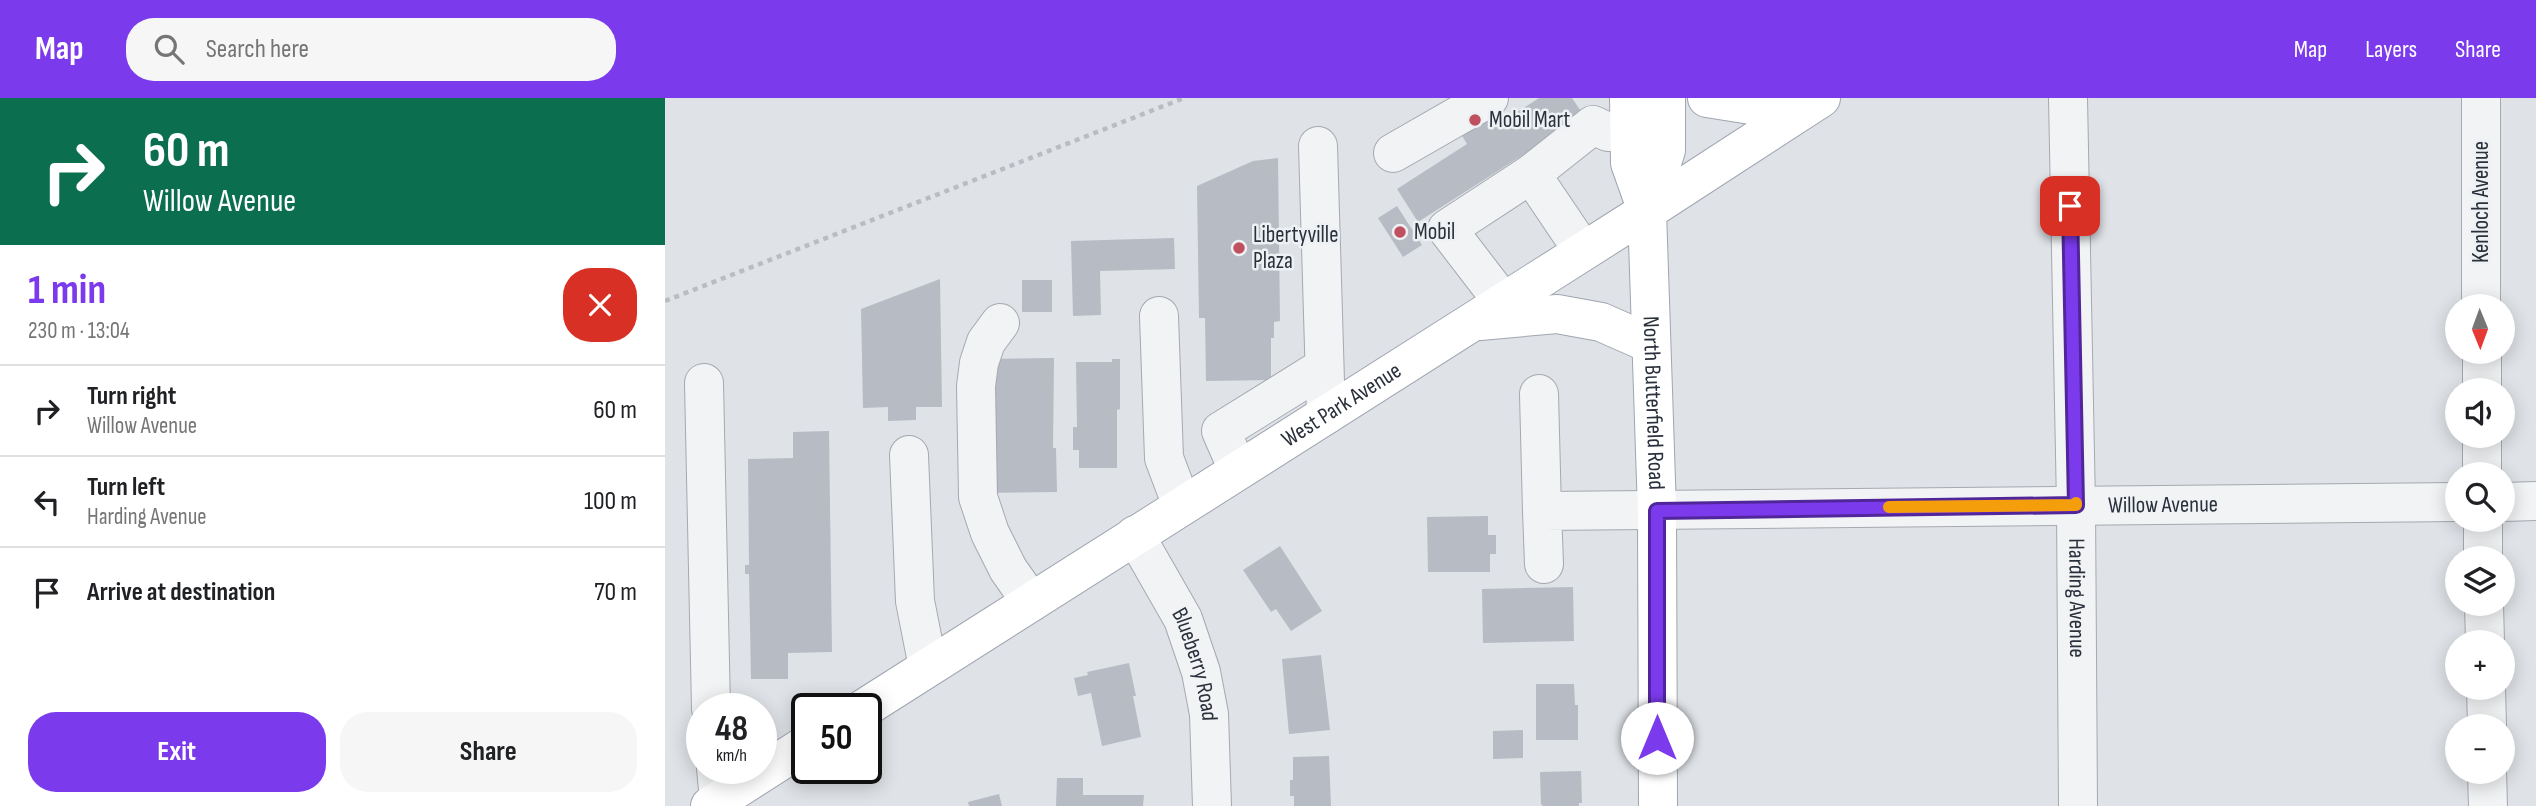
<!DOCTYPE html>
<html lang="en">
<head>
<meta charset="utf-8">
<style>
	:root { --surface:#fff; --page:#f6f6f6; --text:#202124; --muted:#757577; --line:#e0e0e0; --accent:#7c3aed }
	body { margin:0; font-family:"Sofia Sans Condensed",sans-serif; background:var(--page); color:var(--text); height:100vh; display:flex; flex-direction:column; font-size:26px; white-space:nowrap }
	* { box-sizing:border-box; margin:0 }
	p { font-size:23px; color:var(--muted) }
	.icon { flex:none; width:38px; height:38px; fill:none; stroke:currentColor; stroke-width:2; stroke-linecap:round; stroke-linejoin:round }
	.map { position:relative; flex:1; overflow:hidden }
	.drawer { display:flex; flex-direction:column; background:var(--surface); width:665px }
	.drawer>* { flex:none }
	.top-card { background:#0b6e4f; color:#fff; overflow:hidden }
	.needle { width:46px; rotate:179deg }
	.controls { position:absolute; left:1780px; top:196px; display:grid; gap:14px }
	.controls a { display:grid; place-items:center; width:70px; height:70px; border-radius:50%; background:var(--surface); box-shadow:0 4px 18px #0003; font-size:35px }
	.speed { position:absolute; left:21px; top:595px; display:flex; gap:14px; font-size:35px; font-weight:700; text-align:center }
	.speed>* { display:grid; place-content:center; width:91px; height:91px; border-radius:50%; background:var(--surface); box-shadow:0 4px 18px #0003; line-height:1 }
	.speed small { font-size:18px; font-weight:400 }
	.speed .limit { border:4px solid #111; border-radius:10px; background:#fff; color:#111 }
	.pin { position:absolute; display:grid; place-items:center; width:60px; height:60px; color:#fff; margin:-30px; border-radius:14px; box-shadow:0 4px 10px #0006 }
	.me { position:absolute; width:77px; margin:-38px; rotate:0deg; stroke-linejoin:round; filter:drop-shadow(0 0 5px #0008) }
	.turn { display:flex; align-items:center; gap:24px; height:147px; padding:0 28px; font-size:32px }
	.turn .icon { width:91px; height:91px; stroke-width:2.5 }
	.turn b { display:block; font-size:49px; line-height:60px }
	.round { display:grid; place-items:center; flex:none; width:74px; height:74px; border-radius:28px; background:var(--page) }
	.headline { display:flex; align-items:center; justify-content:space-between; height:119px; padding:0 28px }
	h1 { font-size:42px; font-weight:700; line-height:52px; color:var(--accent) }
	.primary-button { display:flex; gap:14px; margin-top:auto; padding:14px 28px }
	.primary-button a { flex:1; height:80px; border-radius:28px; background:var(--accent); color:#fff; font-size:28px; font-weight:700; line-height:80px; text-align:center }
	.primary-button a+a { background:var(--page); color:var(--text) }
	ul { padding:0; list-style:none }
	li { display:flex; align-items:center; gap:21px; height:91px; padding:0 28px; border-top:2px solid var(--line) }
	li div { flex:1 }
	li b { display:block; font-size:26px }
	li em { font-style:normal }
	header { display:flex; align-items:center; gap:42px; box-sizing:border-box; height:98px; padding:0 35px; background:var(--accent); color:#fff }
	header strong { font-size:33px }
	nav { display:flex; gap:38px; margin-inline-start:auto; font-size:24px }
	.search { width:490px; height:63px; background:var(--page); display:flex; align-items:center; gap:18px; box-sizing:border-box; padding:0 24px; border-radius:28px; color:var(--muted); font-size:26px }
	main { display:flex; flex:1; min-height:0 }
	.map>svg:first-child { display:block }
</style>
</head>
<body>
<header>
<strong>Map</strong>
<div class="search"><svg class="icon" aria-label="search" viewBox="0 0 24 24"><circle cx="10" cy="10" r="6"/><path d="M15 15l6 6"/></svg>Search here</div>
<nav><a>Map</a><a>Layers</a><a>Share</a></nav>
</header>
<main>
<section class="drawer">
<div class="top-card">
<div class="turn"><svg class="icon" aria-label="right" viewBox="0 0 24 24"><path d="M7 20v-9h11M14 6l5 5-5 5"/></svg><div><b>60 m</b>Willow Avenue</div></div>
</div>
<div class="headline"><div><h1>1 min</h1><p>230 m · 13:04</p></div><a class="round" style="background:#d93025;color:#fff"><svg class="icon" aria-label="close" viewBox="0 0 24 24"><path d="M6 6l12 12M18 6L6 18"/></svg></a></div>
<ul>
<li><svg class="icon" aria-label="right" viewBox="0 0 24 24"><path d="M7 20v-9h11M14 6l5 5-5 5"/></svg><div><b>Turn right</b><p>Willow Avenue</p></div><em>60 m</em></li>
<li><svg class="icon" aria-label="left" viewBox="0 0 24 24"><path d="M17 20v-9H6M10 6l-5 5 5 5"/></svg><div><b>Turn left</b><p>Harding Avenue</p></div><em>100 m</em></li>
<li><svg class="icon" aria-label="arrive" viewBox="0 0 24 24"><path d="M6 21V4h12l-3 4 3 4H6"/></svg><div><b>Arrive at destination</b></div><em>70 m</em></li>
</ul>
<div class="primary-button"><a>Exit</a><a>Share</a></div>
</section>
<div class="map">
<svg width="1871" height="708" viewBox="0 0 1871 708">
	<rect width="100%" height="100%" fill="#dfe2e7"/>
	<path fill="#b7bbc3" d="M874,0h33l12,18 -166,106 -21,-33 70,-45 -9,-15 26,-16 9,15z
		M613,60l2,163 -6,1v16h-3v42l-65,1 -1,-63h-6l-2,-132 56,-25z
		M732,108l25,39 -19,12 -25,-39z
		M509,140l1,31 -75,2 1,44 -28,1 -2,-75z
		M275,181l2,128h-26v13l-28,1v-14l-25,1 -2,-99z
		M357,182h30v32h-30z
		M389,260l-1,90h3l1,44 -72,1 1,-134z
		M447,261h8v50l-3,1v58h-38v-18h-6v-23h4l-1,-65h36z
		M164,333l3,221 -44,1v26h-37l-2,-105h-4v-9h4l-1,-106 45,-1v-26z
		M823,418v19h8v19h-6v18h-62l-1,-55z
		M615,448l42,65 -31,20 -15,-22 -5,3 -28,-42z
		M908,489l1,54 -91,2 -1,-54z
		M656,557l9,75 -41,4 -7,-75z
		M464,565l7,33h-3l8,41 -39,9 -11,-53 -13,3 -4,-18 14,-3 -1,-3z
		M871,586h38l1,21h3v35h-42z
		M858,632v28l-30,1v-28z
		M664,658l2,50h-37v-10h-4v-16h3v-23z
		M916,673l1,32h-3v3h-36l-2,-2 -1,-32z
		M392,680h26v17h61l-1,11h-87z
		M334,696l3,12h-33l-1,-4z"/>
	<g fill="none" stroke-linecap="round" stroke-linejoin="round">
		<defs>
			<g id="minor">
				<path id="s1" d="M1403,0l8,407 2,301"/>
				<path d="M1816,0v208"/>
				<path d="M653,48l8,269"/>
				<path d="M728,55l96,-55"/>
				<path d="M866,76l52,77"/>
				<path d="M838,204l-56,-73 84,-55 62,-49 15,7h21"/>
				<path d="M494,218l5,142 18,48"/>
				<path d="M335,225l-14,19 -7,21 -3,23 2,111 12,36 18,36 23,33"/>
				<path d="M1817,254v38"/>
				<path d="M39,285l7,326"/>
				<path d="M874,296l3,117"/>
				<path d="M1817,338v38"/>
				<path d="M244,357l6,146 13,66"/>
				<path d="M573,372l-17,-39 103,-64"/>
				<path d="M1838,404l33,-1"/>
				<path d="M1818,422v38"/>
				<path id="s2" d="M470,437l48,84 18,53 8,42 3,92"/>
				<path id="s3" d="M879,466l-2,-53 915,-9"/>
				<path d="M1819,506l1,38"/>
				<path d="M1821,590l1,38"/>
				<path d="M51,670l3,32"/>
				<path d="M1822,674l1,34"/>
			</g>
			<g id="major">
				<path id="s4" d="M964,0l1,65 17,48 10,300 1,295"/>
				<path d="M1042,0l44,7 19,-7"/>
				<path d="M982,113l19,-61v-52"/>
				<path d="M815,223l77,-7 44,8 50,22"/>
				<path id="s5" d="M198,611l784,-498 174,-113"/>
				<path d="M45,708l97,-62"/>
			</g>
		</defs>
		<use href="#minor" stroke="#a5a9b0" stroke-width="40"/>
		<use href="#major" stroke="#9fa6b1" stroke-width="40"/>
		<path stroke="#b9bcc1" stroke-width="4.5" stroke-dasharray="5 5" stroke-linecap="butt" d="M0,203l519,-203"/>
		<use href="#minor" stroke="#f1f3f5" stroke-width="38"/>
		<use href="#major" stroke="#fff" stroke-width="38"/>
	</g>
	<g fill="none" stroke-linecap="round" stroke-linejoin="round">
		<defs>
			<path id="route" d="M992,640v-227l419,-6 -6,-299"/>
		</defs>
		<use href="#route" stroke="#51269a" stroke-width="18"/>
		<use href="#route" stroke="#7c3aed" stroke-width="12"/>
		<path stroke="#f59e0b" stroke-width="12" d="M1224,409l187,-2v-2"/>
	</g>
	<g fill="#bf5060" stroke="#eef1f4" stroke-width="2.5">
		<circle cx="810" cy="22" r="7"/>
		<circle cx="735" cy="134" r="7"/>
		<circle cx="574" cy="150" r="7"/>
	</g>
	<g text-anchor="middle" dominant-baseline="central" stroke-width="5" stroke-linejoin="round" paint-order="stroke">
		<g font-size="23" fill="#2a303c" stroke="#eef1f4" text-anchor="start">
			<text x="824" y="22">Mobil Mart</text>
			<text x="749" y="134">Mobil</text>
			<text x="588" y="137">Libertyville<tspan x="588" dy="26">Plaza</tspan></text>
		</g>
		<g font-size="23" fill="#2a303c" stroke="#eef1f4">
			<text transform="translate(1816 104) rotate(-90)">Kenloch Avenue</text>
			<text stroke="none"><textPath href="#s5" startOffset="567">West Park Avenue</textPath></text>
			<text stroke="none"><textPath href="#s4" startOffset="308">North Butterfield Road</textPath></text>
			<text stroke="none"><textPath href="#s3" startOffset="674">Willow Avenue</textPath></text>
			<text stroke="none"><textPath href="#s1" startOffset="500">Harding Avenue</textPath></text>
			<text stroke="none"><textPath href="#s2" startOffset="144">Blueberry Road</textPath></text>
		</g>
	</g>
</svg>
<div class="controls">
<a><svg class="needle" viewBox="-14 -14 28 28"><path d="M0-13l5 13h-10z" fill="#e53935"/><path d="M0 13l5-13h-10z" fill="#757577"/></svg></a>
<a><svg class="icon" aria-label="sound" viewBox="0 0 24 24"><path d="M4 9h4l5-4v14l-5-4H4zM17 9q2 3 0 6"/></svg></a>
<a><svg class="icon" aria-label="search" viewBox="0 0 24 24"><circle cx="10" cy="10" r="6"/><path d="M15 15l6 6"/></svg></a>
<a><svg class="icon" aria-label="layers" viewBox="0 0 24 24"><path d="M12 4l9 5-9 5-9-5zM3 14l9 5 9-5"/></svg></a>
<a>+</a>
<a>−</a>
</div>
<div class="speed"><div>48<small>km/h</small></div><div class="limit">50</div></div>
<div class="pin" style="left:1405px;top:108px;background:#d93025"><svg class="icon" aria-label="arrive" viewBox="0 0 24 24"><path d="M6 21V4h12l-3 4 3 4H6"/></svg></div>
<svg class="me" style="left:992px;top:640px" viewBox="-20 -20 40 40"><circle r="19" fill="#fff"/><path d="M0-13L10 11 0 6-10 11z" fill="#7c3aed"/></svg>
</div>
</main>
</body>
</html>
